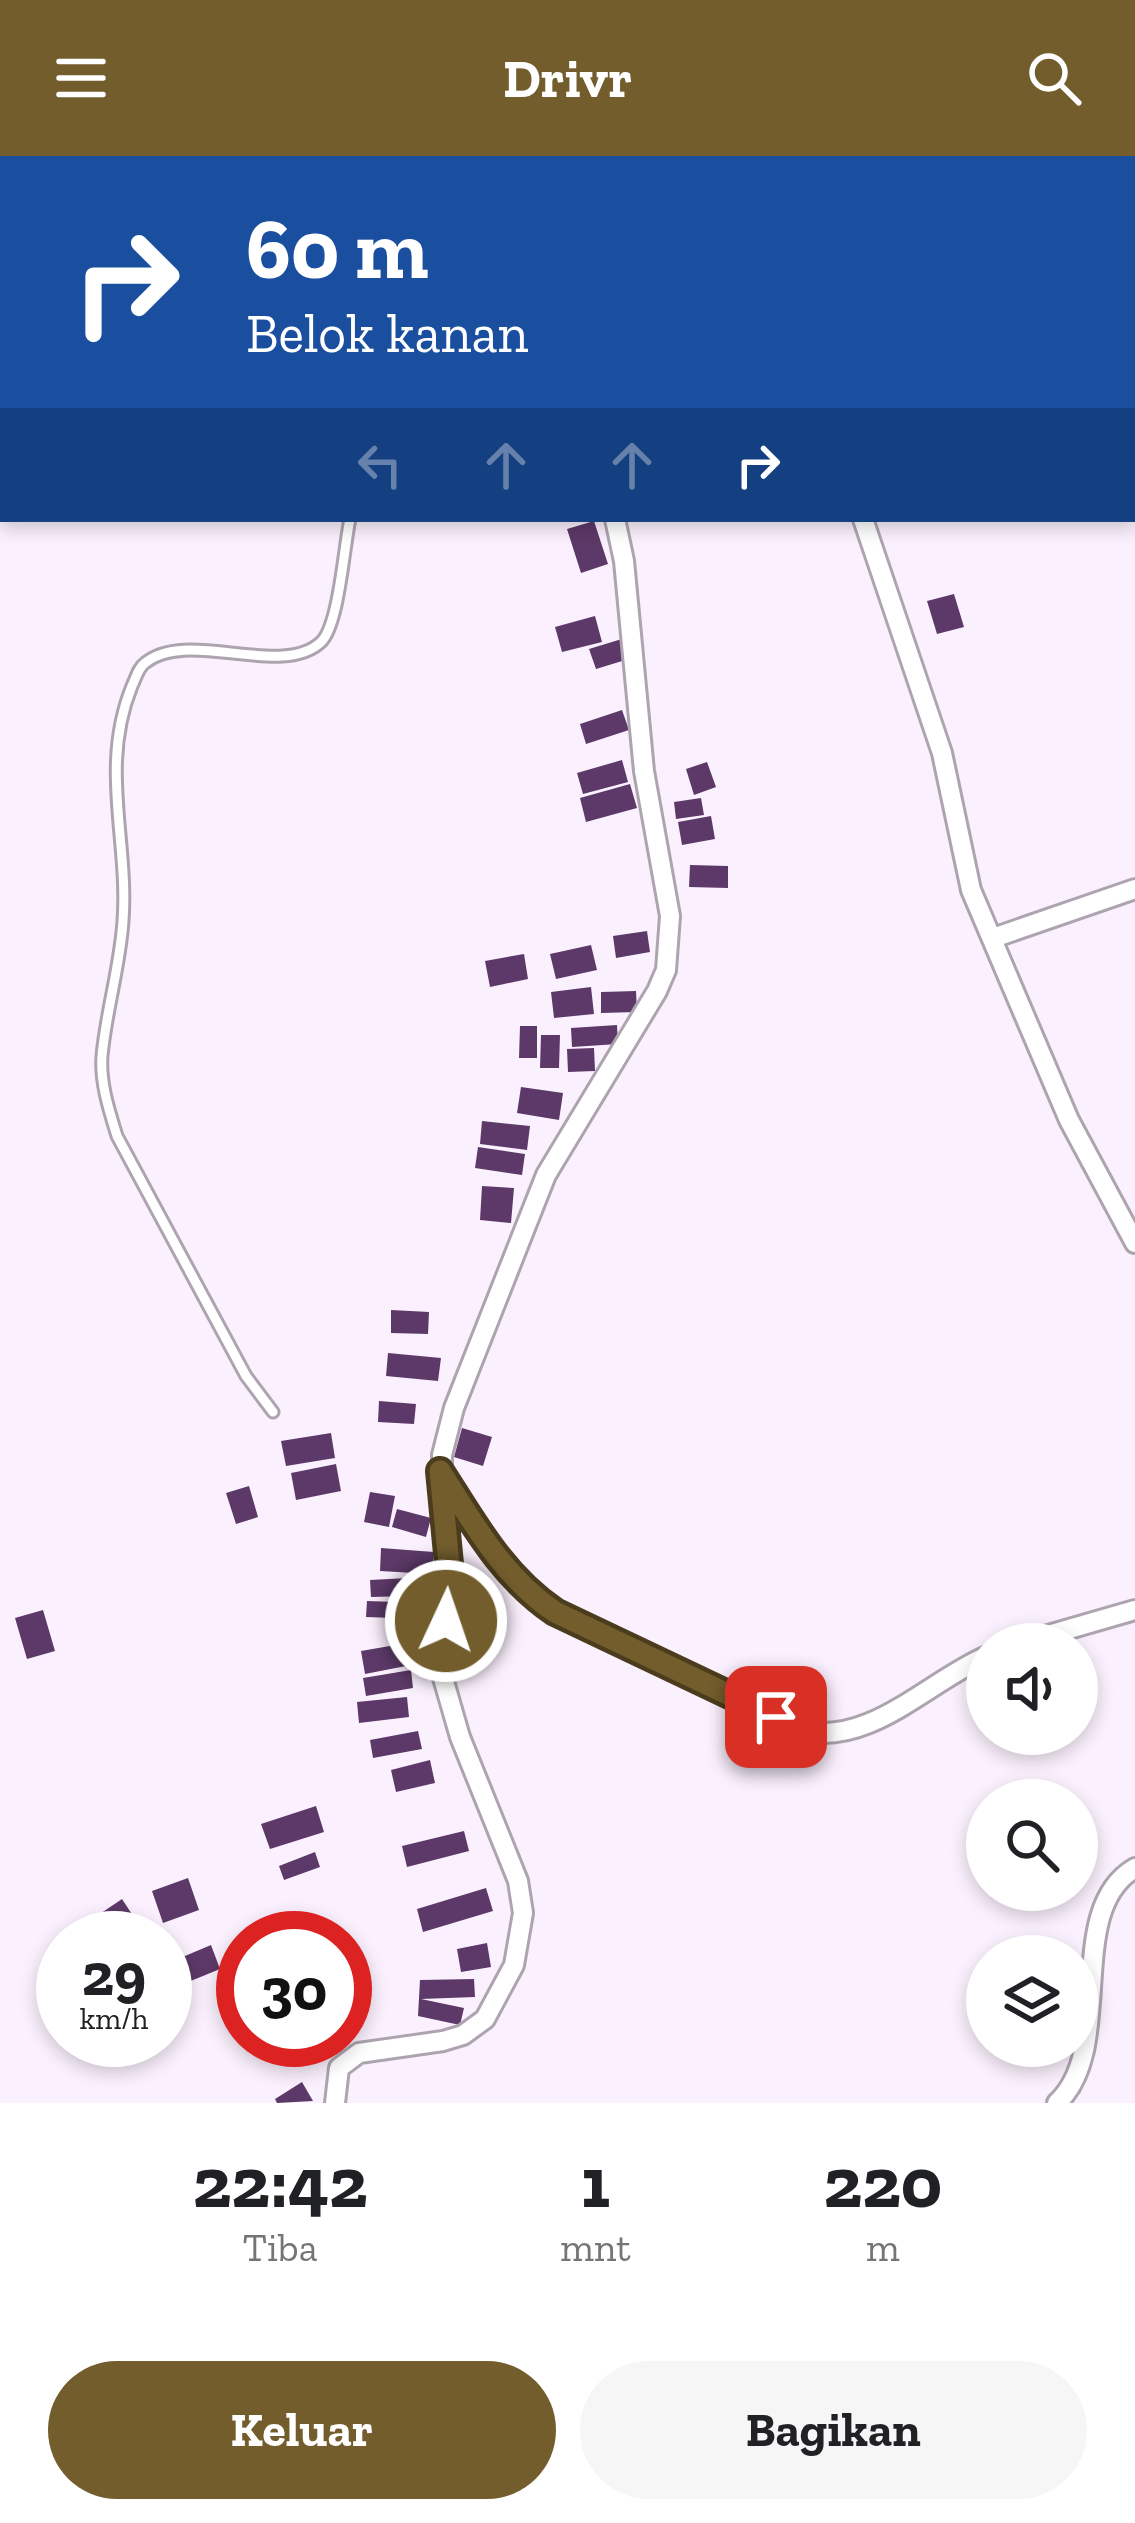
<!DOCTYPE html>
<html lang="id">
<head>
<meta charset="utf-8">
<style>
	:root { --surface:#fff; --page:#f6f6f6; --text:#202124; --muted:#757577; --accent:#735d2d }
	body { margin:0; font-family:"Zilla Slab",serif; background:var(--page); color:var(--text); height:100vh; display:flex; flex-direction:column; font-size:45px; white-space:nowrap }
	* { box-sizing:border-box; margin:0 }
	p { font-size:39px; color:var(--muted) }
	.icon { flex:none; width:66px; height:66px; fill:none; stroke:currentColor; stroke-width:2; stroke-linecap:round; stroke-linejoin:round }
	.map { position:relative; height:1947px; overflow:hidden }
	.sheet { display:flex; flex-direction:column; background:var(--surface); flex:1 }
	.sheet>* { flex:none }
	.banner { position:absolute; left:0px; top:0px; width:1137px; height:366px; box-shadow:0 6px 18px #0003; background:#1a4fa0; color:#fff; overflow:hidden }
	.fabs { position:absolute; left:966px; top:1467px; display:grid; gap:24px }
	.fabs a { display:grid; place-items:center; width:132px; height:132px; border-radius:50%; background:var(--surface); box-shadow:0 6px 18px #0003; font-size:60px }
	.speed { position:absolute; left:36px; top:1755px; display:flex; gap:24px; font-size:60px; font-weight:700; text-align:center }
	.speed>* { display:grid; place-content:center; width:156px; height:156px; border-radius:50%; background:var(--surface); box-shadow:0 6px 18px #0003; line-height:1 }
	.speed small { font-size:30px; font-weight:400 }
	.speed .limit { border:18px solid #d22; background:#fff; color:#111 }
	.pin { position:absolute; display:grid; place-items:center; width:102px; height:102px; color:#fff; margin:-51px; border-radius:24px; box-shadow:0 6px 18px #0006 }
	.me { position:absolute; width:132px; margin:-66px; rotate:3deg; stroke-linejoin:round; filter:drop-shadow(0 0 9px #0008) }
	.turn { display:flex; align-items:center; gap:42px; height:252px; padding:0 48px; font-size:54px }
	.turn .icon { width:156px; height:156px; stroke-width:2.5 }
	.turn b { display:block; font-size:84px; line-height:102px }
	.lanes { display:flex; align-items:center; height:114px; padding:0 48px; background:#0003; justify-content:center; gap:60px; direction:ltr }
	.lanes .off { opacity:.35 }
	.eta { display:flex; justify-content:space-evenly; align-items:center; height:204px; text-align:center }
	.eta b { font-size:72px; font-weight:700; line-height:84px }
	.primary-button { display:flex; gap:24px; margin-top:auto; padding:24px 48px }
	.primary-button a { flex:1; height:138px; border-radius:72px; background:var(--accent); color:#fff; font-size:48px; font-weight:700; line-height:138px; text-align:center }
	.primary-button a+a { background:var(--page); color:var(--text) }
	header { display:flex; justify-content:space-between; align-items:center; height:156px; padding:0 48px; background:var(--accent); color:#fff; font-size:54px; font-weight:700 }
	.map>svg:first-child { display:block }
</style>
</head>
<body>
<header><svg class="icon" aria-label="menu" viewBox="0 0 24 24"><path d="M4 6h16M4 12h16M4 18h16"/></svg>Drivr<svg class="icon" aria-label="search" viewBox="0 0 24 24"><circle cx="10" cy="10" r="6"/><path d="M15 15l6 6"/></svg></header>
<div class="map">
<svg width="1135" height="1947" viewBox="0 0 1135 1947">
	<rect width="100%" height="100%" fill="#fbf1fe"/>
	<path fill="#5c3968" d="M594,365l14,43 -27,9 -14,-44z
		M954,438l10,33 -27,7 -10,-33z
		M595,460l7,26 -40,10 -7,-25z
		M625,482l7,20 -36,11 -7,-20z
		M622,554l7,20 -43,14 -6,-20z
		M622,604l6,22 -45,12 -6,-21z
		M707,606l9,25 -22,8 -8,-26z
		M630,628l7,24 -51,14 -6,-24z
		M701,642l3,17 -28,4 -2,-17z
		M711,660l4,23 -33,6 -4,-23z
		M690,709l38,1v22l-39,-1z
		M647,775l3,21 -34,6 -3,-22z
		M591,789l6,25 -41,9 -6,-25z
		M524,798l4,25 -38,8 -5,-26z
		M591,831l3,27 -40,4 -3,-26z
		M636,835l1,21 -36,1v-21z
		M617,869l1,19 -46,3 -1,-19z
		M520,870h17v32h-18z
		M541,879h19l-1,33h-19z
		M594,892l1,23 -27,1 -1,-23z
		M521,931l42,6 -4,27 -42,-7z
		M482,965l48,5 -3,24 -47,-6z
		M478,991l47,7 -3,21 -47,-7z
		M482,1030l32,2 -3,35 -31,-3z
		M391,1154l38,2 -1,22 -37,-1z
		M388,1197l53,5 -3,23 -52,-5z
		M379,1245l37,3 -2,20 -36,-2z
		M462,1272l30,9 -9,29 -29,-9z
		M331,1277l4,25 -49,8 -5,-25z
		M336,1308l5,27 -45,9 -5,-27z
		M249,1330l9,31 -22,7 -10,-31z
		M370,1336l25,4 -6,31 -25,-5z
		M397,1353l34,9 -5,19 -34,-10z
		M381,1392l53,4 -2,22 -52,-3z
		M408,1422l1,18 -38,1 -1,-17z
		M367,1445l57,2 -1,16 -57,-2z
		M43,1454l12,41 -28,8 -12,-41z
		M407,1487l4,22 -46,9 -4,-23z
		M411,1514l2,18 -47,8 -3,-18z
		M407,1541l2,20 -50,6 -2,-21z
		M418,1575l4,18 -49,9 -3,-18z
		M430,1604l5,23 -39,9 -5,-22z
		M316,1650l8,26 -54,17 -9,-25z
		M464,1675l5,20 -62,16 -5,-21z
		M315,1696l5,15 -36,13 -5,-14z
		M188,1722l11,32 -36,13 -11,-32z
		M486,1732l7,23 -70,21 -6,-23z
		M122,1743l21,32 -10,7h-48l-6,-10z
		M487,1787l4,24 -30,5 -4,-23z
		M211,1789l9,24 -44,18 -10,-23z
		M474,1823l1,18 -54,2 43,9 -4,17 -42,-9 2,-36z
		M302,1926l11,19 -36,2 -2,-4z"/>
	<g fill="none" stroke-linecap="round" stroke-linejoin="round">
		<defs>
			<path id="service" d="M273,1256l-27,-36 -129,-240c-8,-26 -17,-53 -15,-80 4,-45 18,-89 21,-135 6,-81 -24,-154 9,-235 4,-8 6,-18 13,-23 42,-35 137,16 176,-21 18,-17 23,-96 29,-123"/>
			<path id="minor" d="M481,0l1,3
				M863,363l79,234 29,137 98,230 66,123
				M993,782l142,-49
				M443,1319c33,52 61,102 112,137l247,118c66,18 128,-50 185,-74
				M1017,1488l118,-34
				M335,1947l4,-35 20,-15 84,-12 20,-6 22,-16 29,-54 9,-52 -5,-32 -58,-144 -17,-59 7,-114 -8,-62v-47l12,-47 92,-233 111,-184 9,-21 4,-54 -26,-145 -20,-210 -9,-42
				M1057,1947c60,-56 6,-193 78,-235"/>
		</defs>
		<use href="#service" stroke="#ada4b0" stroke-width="15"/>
		<use href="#minor" stroke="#ada4b0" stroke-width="24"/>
		<use href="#service" stroke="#fff" stroke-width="9"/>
		<use href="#minor" stroke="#fff" stroke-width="18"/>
	</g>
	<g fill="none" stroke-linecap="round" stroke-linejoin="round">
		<defs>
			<path id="route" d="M446,1465l3,-57 -9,-93c34,53 62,105 115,141l221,105"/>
		</defs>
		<use href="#route" stroke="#4b3c1d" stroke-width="30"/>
		<use href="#route" stroke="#735d2d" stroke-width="21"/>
	</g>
</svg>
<div class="fabs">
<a><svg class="icon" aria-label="sound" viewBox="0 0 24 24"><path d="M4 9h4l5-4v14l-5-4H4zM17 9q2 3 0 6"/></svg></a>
<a><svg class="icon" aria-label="search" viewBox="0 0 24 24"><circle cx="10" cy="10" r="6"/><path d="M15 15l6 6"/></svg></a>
<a><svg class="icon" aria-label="layers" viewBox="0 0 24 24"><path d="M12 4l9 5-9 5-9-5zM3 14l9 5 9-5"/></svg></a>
</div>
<div class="speed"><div>29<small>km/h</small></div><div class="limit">30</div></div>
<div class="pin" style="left:776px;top:1561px;background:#d93025"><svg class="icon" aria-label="arrive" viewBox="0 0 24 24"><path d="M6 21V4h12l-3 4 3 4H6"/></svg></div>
<svg class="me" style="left:446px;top:1465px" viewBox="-20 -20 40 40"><circle r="17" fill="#735d2d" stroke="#fff" stroke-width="3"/><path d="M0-11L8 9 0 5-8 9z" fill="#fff"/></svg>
<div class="banner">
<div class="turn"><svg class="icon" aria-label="right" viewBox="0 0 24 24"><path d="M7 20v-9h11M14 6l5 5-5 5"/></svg><div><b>60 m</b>Belok kanan</div></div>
<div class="lanes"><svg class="icon off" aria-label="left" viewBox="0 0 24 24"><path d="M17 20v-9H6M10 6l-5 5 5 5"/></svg><svg class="icon off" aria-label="ahead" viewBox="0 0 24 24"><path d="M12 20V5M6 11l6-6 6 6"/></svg><svg class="icon off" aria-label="ahead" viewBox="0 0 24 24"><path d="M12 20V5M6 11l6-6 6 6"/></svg><svg class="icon" aria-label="right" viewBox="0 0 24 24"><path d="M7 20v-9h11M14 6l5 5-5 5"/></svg></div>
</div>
</div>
<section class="sheet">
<div class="eta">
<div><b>22:42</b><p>Tiba</p></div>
<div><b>1</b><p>mnt</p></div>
<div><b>220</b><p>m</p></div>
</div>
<div class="primary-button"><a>Keluar</a><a>Bagikan</a></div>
</section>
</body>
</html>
